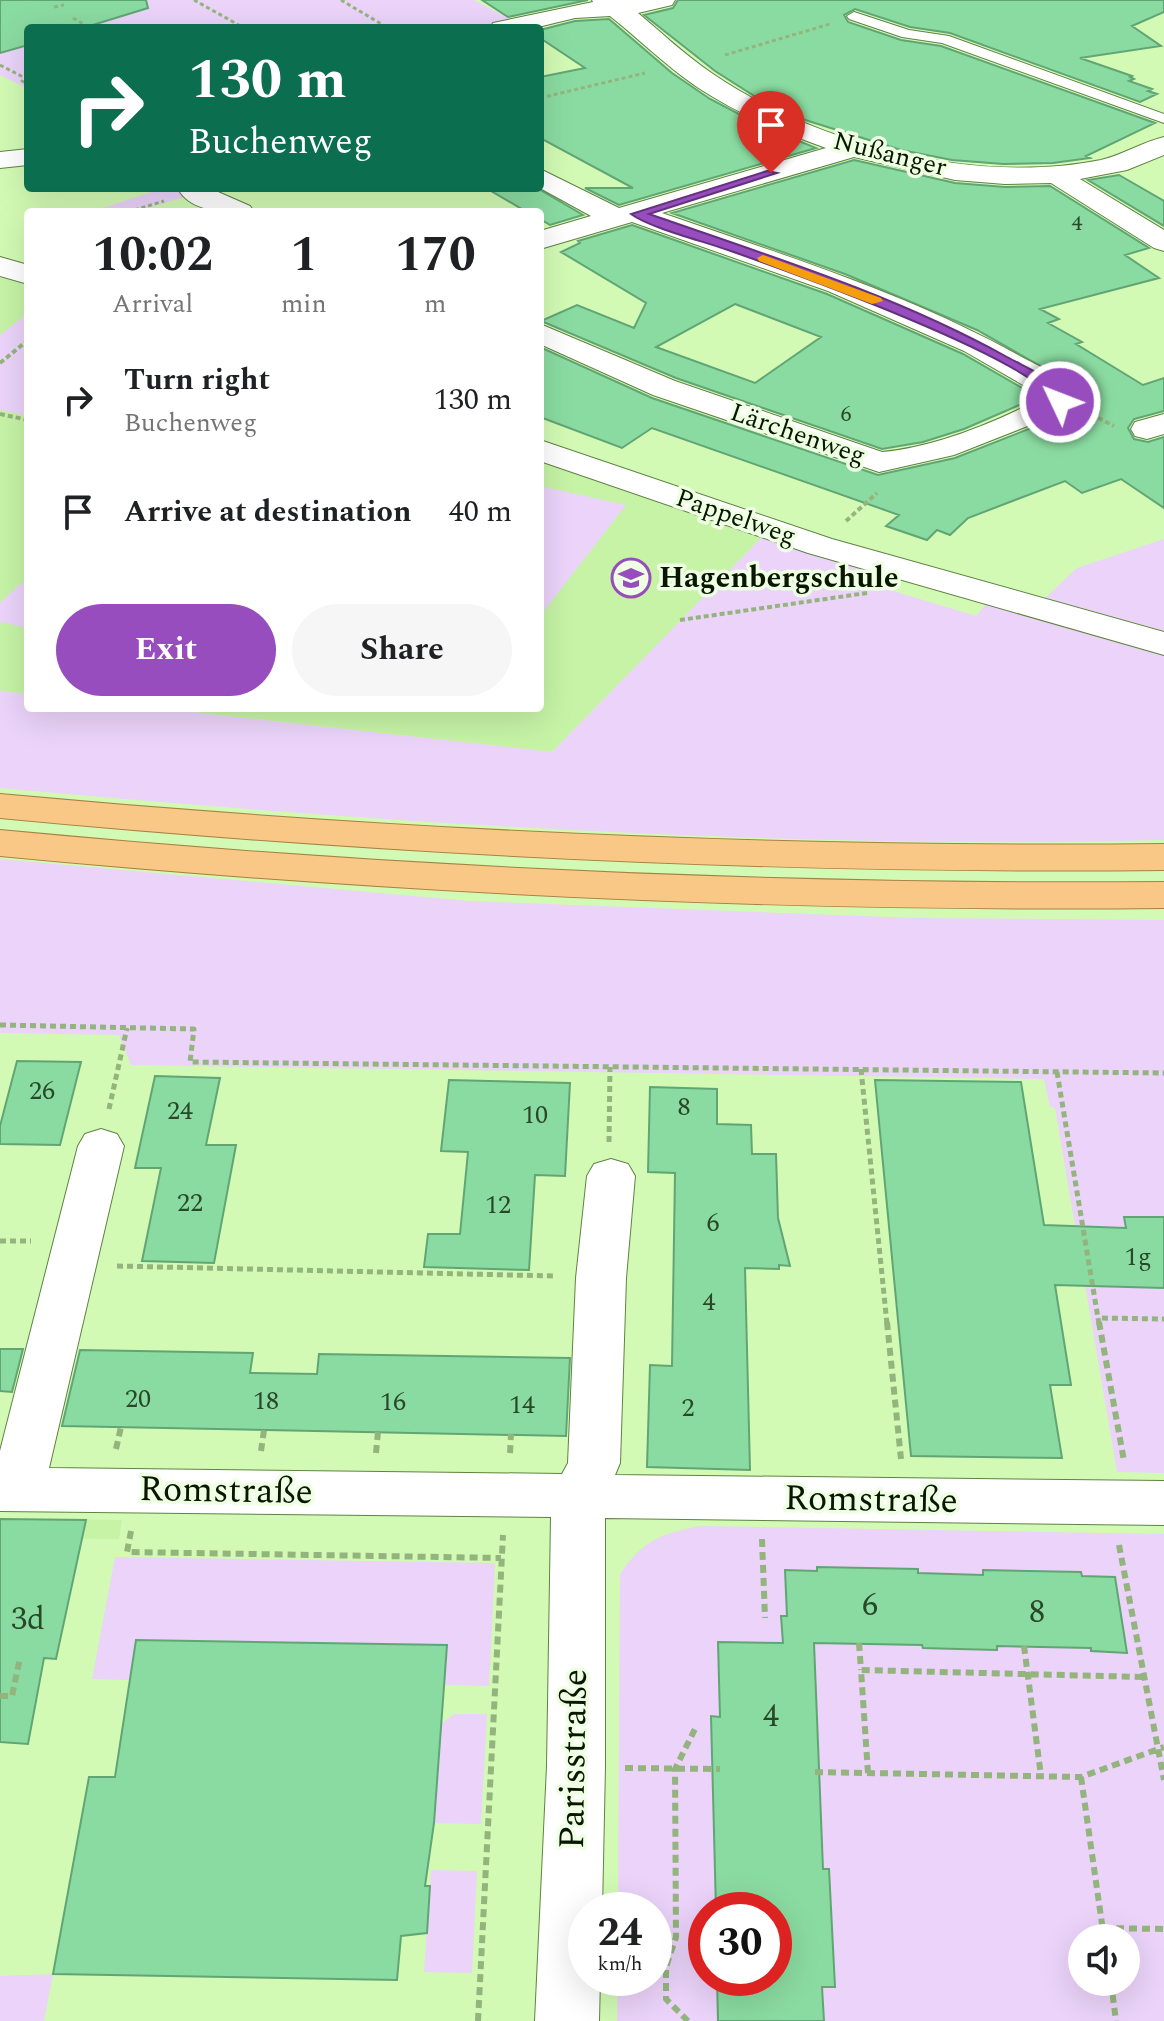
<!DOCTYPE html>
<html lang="en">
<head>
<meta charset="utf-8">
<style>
	:root { --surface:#fff; --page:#f6f6f6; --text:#202124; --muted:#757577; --accent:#984dbf }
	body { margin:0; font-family:Spectral,serif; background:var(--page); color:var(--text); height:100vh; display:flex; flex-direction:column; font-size:30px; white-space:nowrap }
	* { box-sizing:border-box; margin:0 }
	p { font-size:26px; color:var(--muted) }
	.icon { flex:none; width:44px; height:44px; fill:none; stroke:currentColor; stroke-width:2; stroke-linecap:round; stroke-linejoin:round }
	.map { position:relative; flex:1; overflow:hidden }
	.panel { position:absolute; left:24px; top:208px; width:520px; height:504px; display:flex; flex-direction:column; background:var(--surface); border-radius:8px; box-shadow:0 8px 32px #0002 }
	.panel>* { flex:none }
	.guide { position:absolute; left:24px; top:24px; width:520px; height:168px; border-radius:8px; box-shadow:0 8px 32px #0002; background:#0b6e4f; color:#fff; overflow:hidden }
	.tools { position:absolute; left:1068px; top:1924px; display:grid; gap:16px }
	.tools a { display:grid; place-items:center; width:72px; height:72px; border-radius:50%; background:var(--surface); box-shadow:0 8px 32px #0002; font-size:40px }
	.speed { position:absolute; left:568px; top:1892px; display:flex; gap:16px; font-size:40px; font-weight:700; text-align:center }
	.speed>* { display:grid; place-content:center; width:104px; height:104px; border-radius:50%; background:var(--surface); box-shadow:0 8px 32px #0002; line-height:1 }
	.speed small { font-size:20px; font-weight:400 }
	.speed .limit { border:12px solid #d22; background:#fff; color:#111 }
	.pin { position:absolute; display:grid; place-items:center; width:68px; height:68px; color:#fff; margin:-82px -34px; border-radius:50% 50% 50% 0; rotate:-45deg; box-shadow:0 0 8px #0007 }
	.pin .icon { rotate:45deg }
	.me { position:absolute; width:88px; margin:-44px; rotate:313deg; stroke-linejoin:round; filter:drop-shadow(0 0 6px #0008) }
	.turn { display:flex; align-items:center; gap:28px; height:168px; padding:0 32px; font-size:36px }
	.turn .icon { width:104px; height:104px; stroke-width:2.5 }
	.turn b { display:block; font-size:56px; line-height:68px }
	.eta { display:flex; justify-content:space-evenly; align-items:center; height:136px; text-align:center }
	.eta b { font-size:48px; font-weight:700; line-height:56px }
	.button { display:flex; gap:16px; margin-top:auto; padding:16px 32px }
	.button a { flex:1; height:92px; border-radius:48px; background:var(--accent); color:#fff; font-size:32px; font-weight:700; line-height:92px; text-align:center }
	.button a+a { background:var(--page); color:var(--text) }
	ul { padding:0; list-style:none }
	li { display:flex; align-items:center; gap:24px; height:112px; padding:0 32px }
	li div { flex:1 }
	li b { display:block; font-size:30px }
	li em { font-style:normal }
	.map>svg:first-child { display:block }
</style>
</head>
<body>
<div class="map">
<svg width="1164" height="2021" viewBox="0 0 1164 2021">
	<rect width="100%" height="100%" fill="#d2fab4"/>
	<path fill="#c6f3a6" d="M0,273l28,7v414l-28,-3z
		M540,461l224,74 -212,217 -397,-44h385z
		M0,1519l122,1 -3,19 -119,-1z"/>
	<path fill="#ebd3f9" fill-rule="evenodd" d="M36,0h438l38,20 -37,8h-447v61l-28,-14v-72z
		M163,188h52l-81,24h-43z
		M28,313v103l-28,-6v-75z
		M540,486l86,19 -86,111z
		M764,535l108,32 -12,14 116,35 13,-15 175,50v189c-389,9 -777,-17 -1164,-52v-97l28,3v14h127l397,44z
		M1164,539v92l-119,-33 32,-30z
		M21,583l7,2v43l-28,-6v-19z
		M0,859l469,42 446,17 249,2v553l-47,-1 -62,-364 -5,-1 -6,-28 -913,-14 -12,-30 -119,-2z
		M700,1526l464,8v487h-547l1,-43h36v-68h-36l2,-336c23,-34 41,-40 80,-48zM706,1910h68v68h-68zM1082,1938h44v44h-44z
		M115,1557l380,6 -6,123 -45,-1 2,-40 -309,-6 -8,41 -37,-1z
		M454,1714h33l-6,110 -47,-1 7,-99z
		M431,1870l46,1 -5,102 -48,-1z
		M53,1974l-9,47h-44v-45z"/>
	<path fill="#8adba1" stroke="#61a575" stroke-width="2" fill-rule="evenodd" d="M0,0h146l2,8 -65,20h-55v17l-28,8z
		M482,0h106l-80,17z
		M678,0h486v12l-32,14 29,20 -81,12 52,18 -2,1 4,2 -5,2 23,8 -4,2 9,3 -17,8 -190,-69 -40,-6 -55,-18 -11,6 4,7 53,18 40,6 214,77 -69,33 4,2 -37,5 -50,1 -51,-4 -51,-10 -99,-31 -46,-22 -41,-26 -71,-56 29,-7z
		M609,19l63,54 38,26 48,25 58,24 -197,57 -34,-17h48l-93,-50v-61l45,-9 -45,-30v-8l35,-9z
		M854,160l101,23 50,4 45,-1 99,62 -24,7 34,23 -119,31 19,10 -11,4 34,19 -6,2 67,41 21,-7v33l-30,8 -6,9 6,11 14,3 16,-5v71l-43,-29 -39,14 -17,-12 -97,37 -18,17 -13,-5 -10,10 -41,-14 13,-11 -247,-87 -30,20 -82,-31v-70l112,51 226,77 77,-17 117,-46 7,-17 -12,-14 -90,-51 -132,-56 -173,-61z
		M1119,175l45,26v25l-76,-46z
		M486,188h51l46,27 -33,10 -10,-6v-7h-13z
		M632,225l195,69 136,60 75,43 -74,32 -41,13 -41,7 -206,-71 -135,-57 36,-16 57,23 12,-25 -85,-51 19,-9 -2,-2zM735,304l86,33 -66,46 -99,-36z
		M17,1061l64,1 -21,83 -60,-1v-18z
		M155,1076l65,2 -14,67h30l-22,118 -72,-2 19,-93h-26z
		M449,1080l121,3 -5,93 -30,-1 -6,95 -105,-3 4,-33h32l8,-82 -27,-1z
		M875,1080l146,2 23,143 82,3 -2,-11h40v71l-109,-3 16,100h-21l12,73 -151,-2z
		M650,1087l67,2v35l34,1 1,29h24l2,64 12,48 -11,-1v4l-34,-1 5,202 -103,-3 3,-102 22,1 3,-193 -27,-1z
		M0,1349h23l-11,43 -12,-1z
		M80,1350l173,3 -3,20 67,1 2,-20 251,4 -4,78 -504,-10z
		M0,1519l86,1 -30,139 -12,-1 -16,86 -28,-2z
		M817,1567l101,2v4l65,2v-5l98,2 1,4 33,1 12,76 -36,-2v-3l-94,-2v4l-39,-1 -35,-1 -1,-3 -108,-2 9,226h6l6,118h-13l2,34h-106l-1,-43h57v-68h-58l-5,-194 9,1 -2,-75 65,1 -2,-27h6l-2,-46 32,1z
		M136,1640l311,5 -13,178 -9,63h5l-3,47 -26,3 -4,44 -344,-6 36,-197h26z"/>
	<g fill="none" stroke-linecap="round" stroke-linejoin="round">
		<defs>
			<path id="service" d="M854,12l55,18 40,6 215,78v9l-222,-80 -40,-6 -53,-18 -2,-3z"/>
			<path id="minor" d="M592,0h83l-3,5 -34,8c25,21 48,43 75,61 106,72 263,111 388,86 22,-5 41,-18 63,-23v18l-37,15 -47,9 84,51v21l-10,-3 -103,-65 -46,1 -50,-4 -101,-23 -192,56c121,42 245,80 356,142 22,12 45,21 59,42l-6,12 -117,46 -75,17 -226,-77 -113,-51v-20l135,57 207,71c54,-5 114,-30 162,-55l-80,-46 -136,-60 -196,-69 -92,27v-18l51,-15 -51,-28v-19l79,39 207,-60c-45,-16 -90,-35 -129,-61 -31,-21 -58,-48 -87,-71l-35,2 -41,10h-44l3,-5 100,-21z
				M28,149v16l-28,3v-16z
				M183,188h26l41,18 4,6c-23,0 -59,2 -74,-20z
				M0,257l28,8v19l-28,-8z
				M1164,414v20l-17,5 -12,-3 -4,-7 4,-7z
				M540,440l292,99 332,93v23l-356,-102 -268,-92z
				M101,1129l16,5 7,12 -75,322 513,6 6,-11 8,-185 11,-102 7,-12 17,-5 17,5 7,12 -9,102 -6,185 -5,12 549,6v44l-559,-7v248l-3,144h-16v68h14l-1,43h-64l12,-255 4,-249 -551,-6v-60l78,-305 7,-12z"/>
			<path id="trunk" d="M0,794c388,36 775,54 1164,50v26c-389,4 -776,-15 -1164,-52z
				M0,830c388,37 775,55 1164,52v26c-389,4 -776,-15 -1164,-52z"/>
		</defs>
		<use href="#service" stroke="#5f8342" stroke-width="2"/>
		<use href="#minor" stroke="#5f8342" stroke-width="2"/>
		<use href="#trunk" stroke="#a58243" stroke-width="2"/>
		<path stroke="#94b47d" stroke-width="3" stroke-dasharray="4 3" stroke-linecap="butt" d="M194,0l50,28
			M341,0l47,28
			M54,7l10,-2
			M73,18l17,10
			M397,28l5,-1
			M725,55l105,-31
			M0,65l27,14 -5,2 6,3
			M540,98l105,-25
			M128,212l36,-11"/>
		<path stroke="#94b47d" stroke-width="4" stroke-dasharray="5 3" stroke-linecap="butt" d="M0,363l28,-23
			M0,414l28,6
			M1091,414l23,12
			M846,521l31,-28
			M680,620l187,-27"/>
		<path stroke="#94b47d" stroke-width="5" stroke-dasharray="6 4" stroke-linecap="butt" d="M0,1025l194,4 -4,33 974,11
			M861,1069l26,255
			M1057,1072l41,246
			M109,1109l18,-81
			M609,1142l1,-75
			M0,1241h31
			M117,1266l438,10
			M1099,1324l-1,-6 66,1"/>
		<path stroke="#94b47d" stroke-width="6" stroke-dasharray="8 5" stroke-linecap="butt" d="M887,1322l14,137
			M1099,1322l25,139
			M116,1449l5,-22
			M261,1451l3,-21
			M376,1453l2,-21
			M510,1453l1,-19
			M131,1531l-4,21 374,6
			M762,1539l3,79
			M1119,1545l45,235
			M859,1643l2,27
			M1024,1646l17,130
			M0,1696h12l8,-38
			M625,1768l95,1
			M815,1772l266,5 83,-30
			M868,1773l-7,-103 282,7
			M1081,1777l23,161
			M1103,1928l61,1
			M1111,1982l5,39
			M478,2021l25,-486
			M688,2021l-22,-22v-32l10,-30 -1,-168 20,-40"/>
		<use href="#service" fill="#fff" fill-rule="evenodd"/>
		<use href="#minor" fill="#fff" fill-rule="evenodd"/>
		<use href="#trunk" fill="#fac886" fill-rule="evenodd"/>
	</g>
	<path fill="#984dbf" stroke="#63327c" stroke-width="2" d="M767,171l10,2 -128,41c121,42 246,81 358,143 22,12 46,21 60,40l-2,7h-10c-11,-42 -276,-136 -327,-154 -25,-9 -78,-22 -97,-36z"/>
	<path fill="#f59e0b" d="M763,255l118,43 2,3 -11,3 -113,-43 -2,-3z"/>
	<defs>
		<symbol id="school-ring" viewBox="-11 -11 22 22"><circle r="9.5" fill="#eeffe3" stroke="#984dbf" stroke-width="1.5"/><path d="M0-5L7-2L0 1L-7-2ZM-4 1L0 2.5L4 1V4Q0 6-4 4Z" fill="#984dbf"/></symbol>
	</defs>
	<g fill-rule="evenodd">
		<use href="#school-ring" x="609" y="556" width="44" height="44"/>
	</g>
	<g text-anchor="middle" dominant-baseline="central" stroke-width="7" stroke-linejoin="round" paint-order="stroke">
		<g font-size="22" fill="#294828">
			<text x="1077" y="223">4</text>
			<text x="846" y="414">6</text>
		</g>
		<g font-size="26" fill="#091700" stroke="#eeffe3">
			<text transform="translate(890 154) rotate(14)">Nußanger</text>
			<text transform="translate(798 434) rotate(19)">Lärchenweg</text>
			<text transform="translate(736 517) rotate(19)">Pappelweg</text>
		</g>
		<g font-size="26" fill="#294828">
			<text x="42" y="1091">26</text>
			<text x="684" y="1107">8</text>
			<text x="180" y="1111">24</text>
			<text x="535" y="1115">10</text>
			<text x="190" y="1203">22</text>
			<text x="498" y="1205">12</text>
			<text x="713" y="1223">6</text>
			<text x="1138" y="1257">1g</text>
			<text x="709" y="1302">4</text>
			<text x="138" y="1399">20</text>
			<text x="266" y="1401">18</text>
			<text x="393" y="1402">16</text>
			<text x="522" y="1405">14</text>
			<text x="688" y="1408">2</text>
		</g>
		<g font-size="30" font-weight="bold" fill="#091700" stroke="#eeffe3" text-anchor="start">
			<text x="659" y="578">Hagenbergschule</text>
		</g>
		<g font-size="32" fill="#294828">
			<text x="870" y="1605">6</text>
			<text x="1037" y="1612">8</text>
			<text x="28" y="1619">3d</text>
			<text x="771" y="1716">4</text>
		</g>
		<g font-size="36" fill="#091700" stroke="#eeffe3">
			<text transform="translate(226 1491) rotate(1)">Romstraße</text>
			<text transform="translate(871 1500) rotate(1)">Romstraße</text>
			<text transform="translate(574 1759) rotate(-89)">Parisstraße</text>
		</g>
	</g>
</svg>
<div class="tools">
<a><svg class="icon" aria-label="sound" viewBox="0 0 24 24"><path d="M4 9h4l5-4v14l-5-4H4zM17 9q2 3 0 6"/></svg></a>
</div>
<div class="speed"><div>24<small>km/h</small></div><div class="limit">30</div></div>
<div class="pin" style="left:771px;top:173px;background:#d93025"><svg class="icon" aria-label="arrive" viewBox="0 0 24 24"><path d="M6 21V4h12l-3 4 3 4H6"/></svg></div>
<svg class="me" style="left:1060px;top:402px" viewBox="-20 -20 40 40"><circle r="17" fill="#984dbf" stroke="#fff" stroke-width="3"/><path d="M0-11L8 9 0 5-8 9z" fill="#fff"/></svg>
<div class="guide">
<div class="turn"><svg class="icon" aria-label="right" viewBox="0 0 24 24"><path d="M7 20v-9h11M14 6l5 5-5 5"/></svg><div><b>130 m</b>Buchenweg</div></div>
</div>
<section class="panel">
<div class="eta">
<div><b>10:02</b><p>Arrival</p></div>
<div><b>1</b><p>min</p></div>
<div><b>170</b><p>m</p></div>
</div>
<ul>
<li><svg class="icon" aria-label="right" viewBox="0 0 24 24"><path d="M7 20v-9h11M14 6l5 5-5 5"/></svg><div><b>Turn right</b><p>Buchenweg</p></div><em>130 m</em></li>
<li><svg class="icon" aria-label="arrive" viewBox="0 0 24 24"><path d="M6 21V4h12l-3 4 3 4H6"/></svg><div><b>Arrive at destination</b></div><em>40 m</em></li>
</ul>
<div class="button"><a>Exit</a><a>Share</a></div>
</section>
</div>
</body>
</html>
